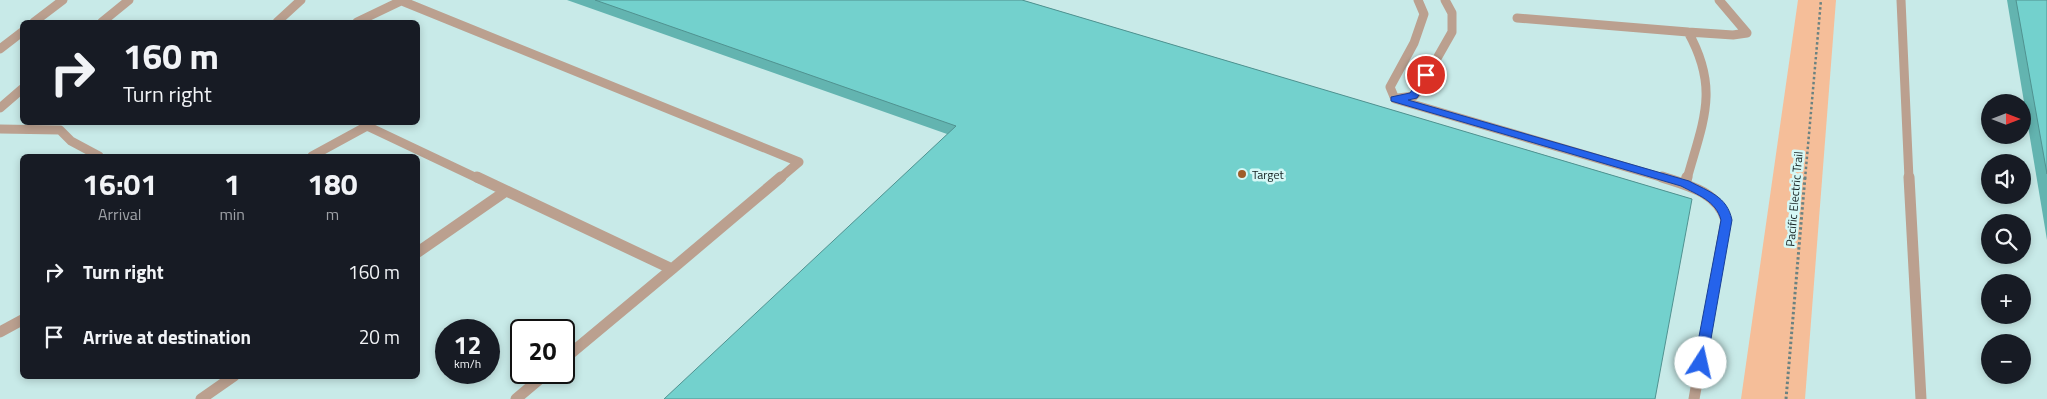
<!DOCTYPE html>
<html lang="en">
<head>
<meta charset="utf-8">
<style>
	:root { --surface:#171b24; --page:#242831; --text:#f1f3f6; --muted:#9ea1a6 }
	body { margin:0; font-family:"Titillium Web",sans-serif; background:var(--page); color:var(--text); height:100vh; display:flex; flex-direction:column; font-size:19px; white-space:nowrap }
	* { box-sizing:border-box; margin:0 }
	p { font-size:16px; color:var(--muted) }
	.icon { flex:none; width:28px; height:28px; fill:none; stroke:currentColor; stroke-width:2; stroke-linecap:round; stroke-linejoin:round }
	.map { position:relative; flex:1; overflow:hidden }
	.side { position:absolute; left:20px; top:154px; width:400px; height:225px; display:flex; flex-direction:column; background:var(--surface); border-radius:8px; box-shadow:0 2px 8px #0003 }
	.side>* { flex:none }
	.banner { position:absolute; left:20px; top:20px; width:400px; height:105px; border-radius:8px; box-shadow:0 2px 8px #0003; background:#171b24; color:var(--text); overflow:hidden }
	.needle { width:32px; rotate:90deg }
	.tools { position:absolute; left:1981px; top:94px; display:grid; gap:10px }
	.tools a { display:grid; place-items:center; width:50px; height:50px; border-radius:50%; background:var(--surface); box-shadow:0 2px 8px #0003; font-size:25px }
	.speed { position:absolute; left:435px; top:319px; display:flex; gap:10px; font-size:25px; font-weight:700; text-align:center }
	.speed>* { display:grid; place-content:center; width:65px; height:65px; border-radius:50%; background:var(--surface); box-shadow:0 2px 8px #0003; line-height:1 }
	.speed small { font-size:12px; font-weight:400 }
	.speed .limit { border:2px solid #111; border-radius:8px; background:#fff; color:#111 }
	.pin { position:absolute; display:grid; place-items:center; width:42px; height:42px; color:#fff; margin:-21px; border:2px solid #fff; border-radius:50%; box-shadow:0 1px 5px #0007 }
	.me { position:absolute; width:55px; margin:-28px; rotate:10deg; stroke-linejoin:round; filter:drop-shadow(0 0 4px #0008) }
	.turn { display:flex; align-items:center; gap:18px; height:105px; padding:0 20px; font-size:22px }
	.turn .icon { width:65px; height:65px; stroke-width:2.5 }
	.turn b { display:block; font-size:35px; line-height:42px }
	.eta { display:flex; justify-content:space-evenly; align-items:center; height:85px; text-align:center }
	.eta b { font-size:30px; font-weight:700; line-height:35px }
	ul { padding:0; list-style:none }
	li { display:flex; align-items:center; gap:15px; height:65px; padding:0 20px }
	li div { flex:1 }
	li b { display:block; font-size:19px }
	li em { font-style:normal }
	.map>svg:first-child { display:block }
</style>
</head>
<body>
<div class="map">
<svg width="2047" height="399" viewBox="0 0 2047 399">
	<rect width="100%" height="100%" fill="#c8eae8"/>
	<path fill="#f5be99" d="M1798,0h38l-31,399h-64z"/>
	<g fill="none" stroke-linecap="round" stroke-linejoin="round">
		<path stroke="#6b8281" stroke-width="2.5" stroke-dasharray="2.5 2.5" stroke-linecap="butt" d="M1805,179l16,-179"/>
		<path stroke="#6b8281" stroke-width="3" stroke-dasharray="2.5 2.5" stroke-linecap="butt" d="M1786,399l19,-222"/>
		<path stroke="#bba08f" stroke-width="9" d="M1418,0l6,14 -10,29 -24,44 5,12 272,80
			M1901,0l8,179
			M402,1l397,161 -20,17
			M1517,18l171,14
			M34,22l29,-22
			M102,22l27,-22
			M277,22l24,-22
			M357,22l46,-22
			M0,49l22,-17
			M1398,98l16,-2 5,-6 33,-58v-19l-7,-13
			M0,108l22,-19
			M367,126l112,53
			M0,129l60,1 11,11 28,15
			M312,156l55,-30 -4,-3
			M1687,179c16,-58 33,-90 1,-147l45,3 14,-2 -28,-33"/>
		<path stroke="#bba08f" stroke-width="11" d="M477,177l195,92 -108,90
			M1662,177c25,8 56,15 64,43l-32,179
			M1909,177l12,222
			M1685,184l2,-7
			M418,252l88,-61
			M672,269l109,-92
			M0,332l22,-12
			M201,399l33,-23
			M516,399l32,-27"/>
	</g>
	<path fill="#63b4b0" d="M567,0h455l670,199 -745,-65z
		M2007,0h40v240z"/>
	<path fill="#73d1cd" stroke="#509290" d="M595,0h427l670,199 -37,200h-991l292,-273z
		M2016,0h31v174z"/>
	<path fill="#2563eb" stroke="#184099" d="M1426,72l5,3 -14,23 -9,2 281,81c20,11 38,15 43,39l-26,147h-10l-2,-4 27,-143c-5,-19 -23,-25 -40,-34l-290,-85v-4l19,-4 13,-20z"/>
	<circle fill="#9f5d2a" stroke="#d5f8f6" stroke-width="2" cx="1242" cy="174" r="5"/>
	<g text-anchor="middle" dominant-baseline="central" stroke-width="5" stroke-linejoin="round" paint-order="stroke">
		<g font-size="12" fill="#121e1e" stroke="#d5f8f6" text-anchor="start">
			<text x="1252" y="174">Target</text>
		</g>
		<g font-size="12" fill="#121e1e" stroke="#d5f8f6">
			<text transform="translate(1794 199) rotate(-85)">Pacific Electric Trail</text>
		</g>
	</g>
</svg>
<div class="tools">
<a><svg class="needle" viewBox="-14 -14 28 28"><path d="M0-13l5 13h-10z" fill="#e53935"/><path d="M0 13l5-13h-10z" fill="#9ea1a6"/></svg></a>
<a><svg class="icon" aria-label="sound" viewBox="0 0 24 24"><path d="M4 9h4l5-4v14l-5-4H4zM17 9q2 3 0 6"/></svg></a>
<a><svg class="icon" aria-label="search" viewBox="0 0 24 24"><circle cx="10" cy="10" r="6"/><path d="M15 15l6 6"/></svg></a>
<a>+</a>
<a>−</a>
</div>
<div class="speed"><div>12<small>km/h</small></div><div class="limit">20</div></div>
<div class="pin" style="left:1426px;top:75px;background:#d93025"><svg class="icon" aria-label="arrive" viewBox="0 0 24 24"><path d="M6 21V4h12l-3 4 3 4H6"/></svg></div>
<svg class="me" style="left:1701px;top:363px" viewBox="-20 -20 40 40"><circle r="19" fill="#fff"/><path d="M0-13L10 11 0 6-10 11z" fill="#2563eb"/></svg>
<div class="banner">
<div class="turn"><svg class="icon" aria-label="right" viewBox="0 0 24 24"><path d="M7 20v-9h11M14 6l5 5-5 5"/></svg><div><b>160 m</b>Turn right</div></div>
</div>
<section class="side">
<div class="eta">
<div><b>16:01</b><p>Arrival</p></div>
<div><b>1</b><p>min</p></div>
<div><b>180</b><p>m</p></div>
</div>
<ul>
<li><svg class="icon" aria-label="right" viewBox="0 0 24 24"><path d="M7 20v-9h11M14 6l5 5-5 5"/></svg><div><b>Turn right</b></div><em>160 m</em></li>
<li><svg class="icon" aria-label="arrive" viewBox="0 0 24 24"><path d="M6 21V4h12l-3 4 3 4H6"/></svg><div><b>Arrive at destination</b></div><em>20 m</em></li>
</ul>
</section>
</div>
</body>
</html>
